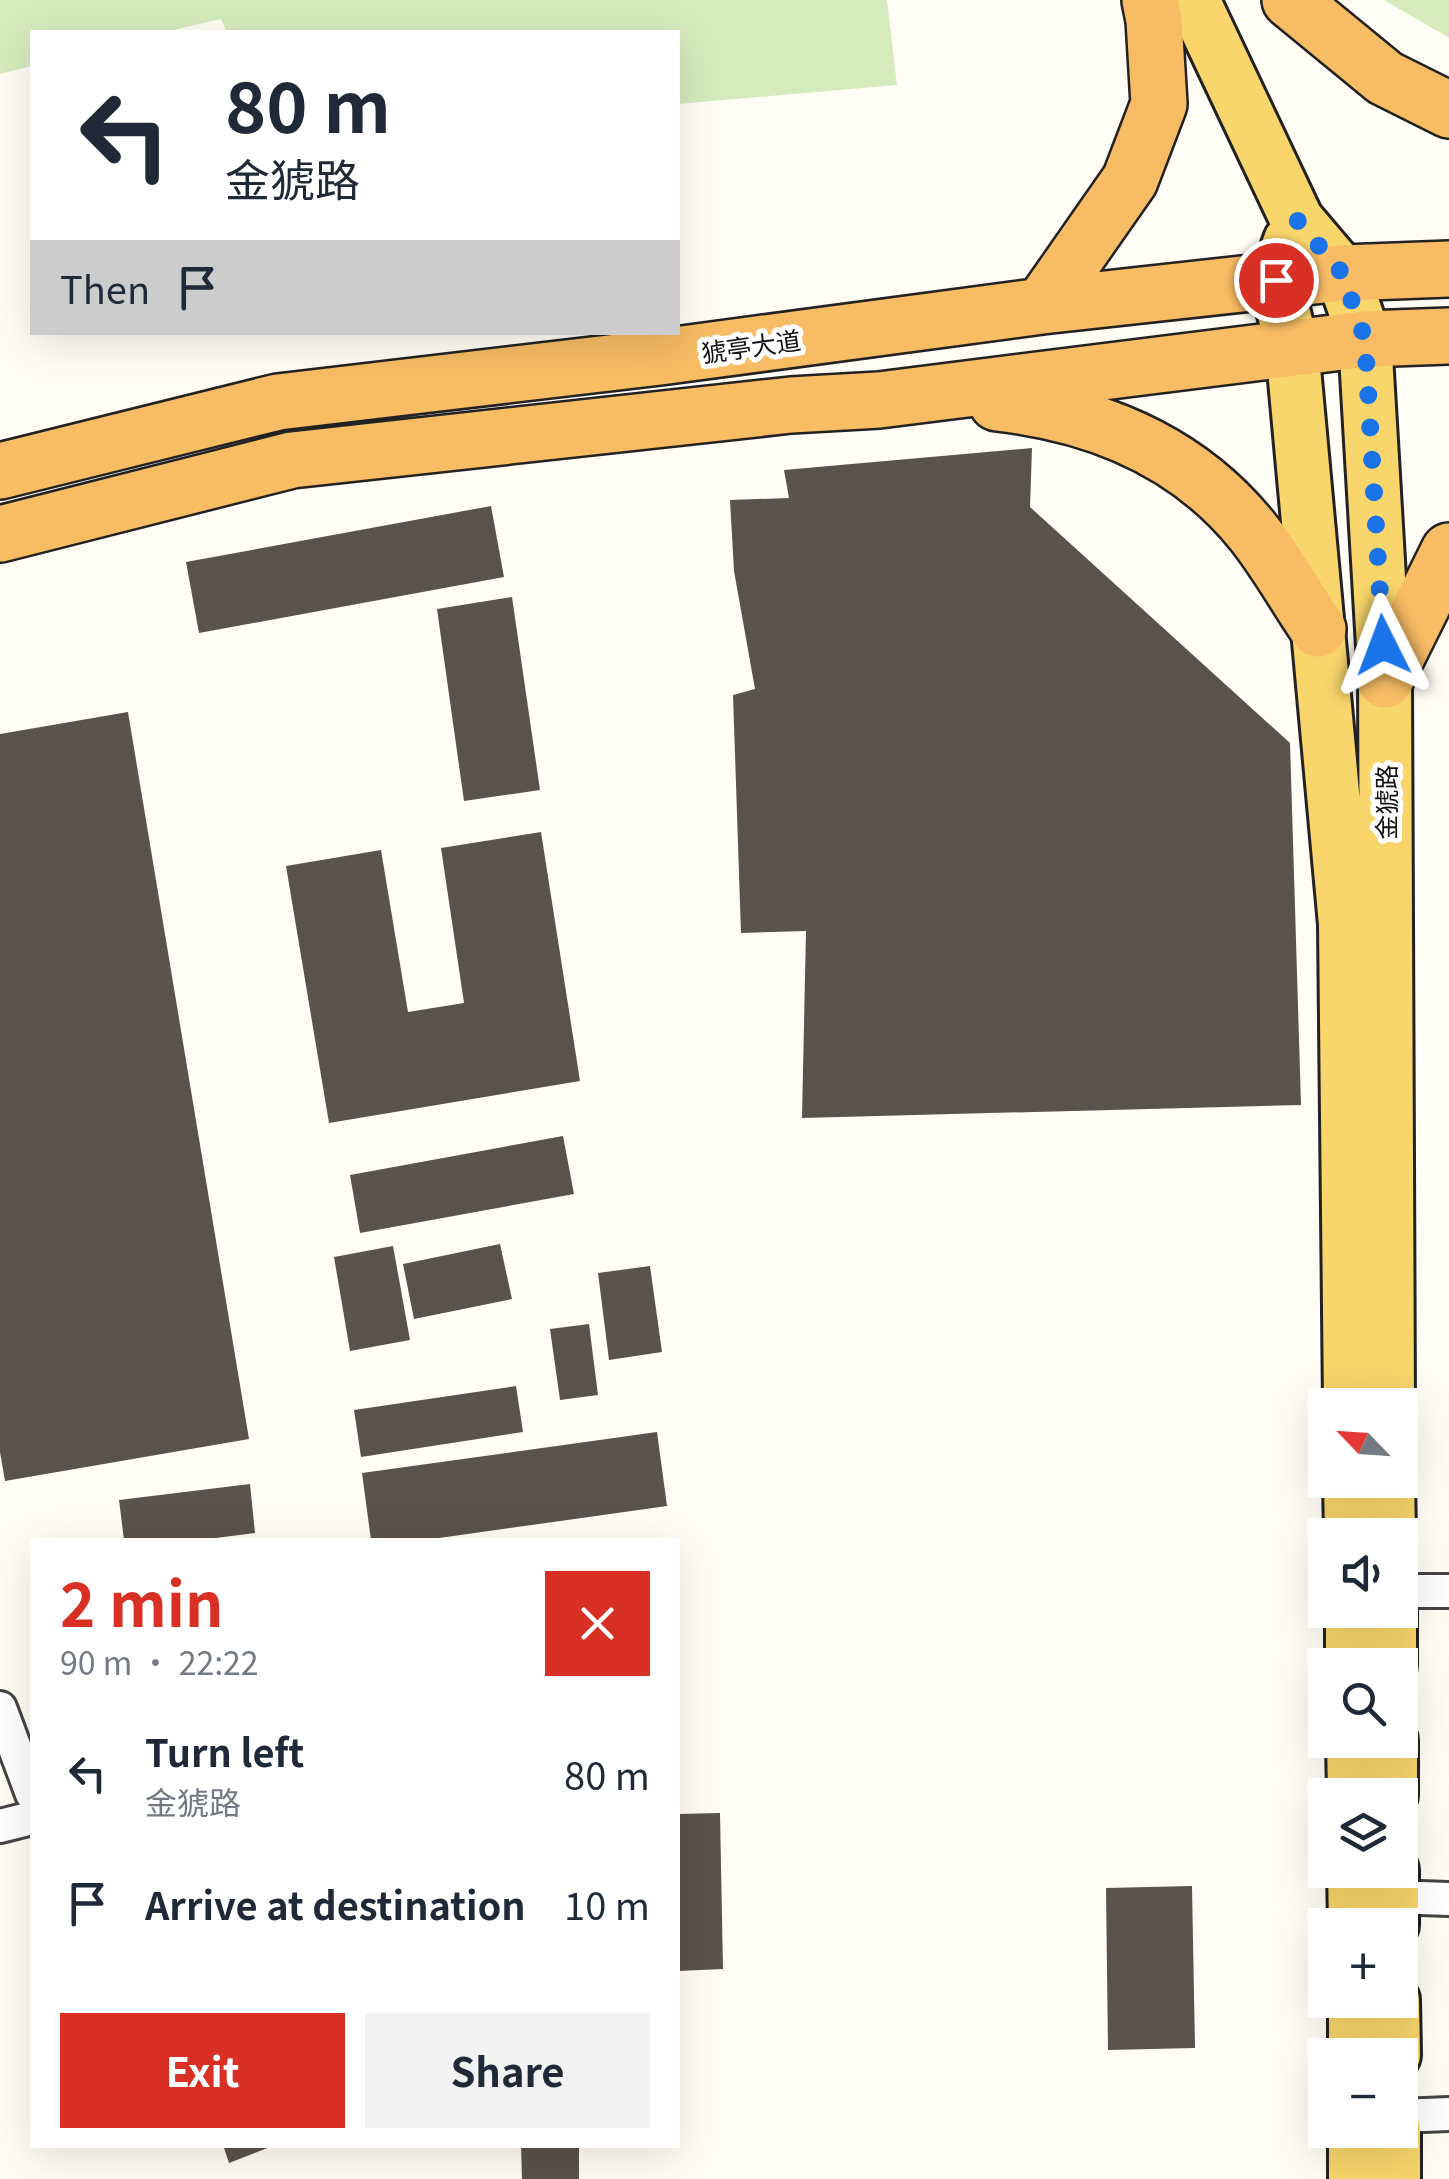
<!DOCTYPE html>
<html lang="en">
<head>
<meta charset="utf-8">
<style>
	:root { --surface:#fff; --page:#f2f2f3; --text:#1f2937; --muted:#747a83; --accent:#d93025 }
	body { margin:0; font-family:Georgia,"Noto Sans SC",serif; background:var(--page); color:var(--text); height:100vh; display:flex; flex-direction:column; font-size:38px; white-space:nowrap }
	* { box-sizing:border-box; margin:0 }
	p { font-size:32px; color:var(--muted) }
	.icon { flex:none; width:55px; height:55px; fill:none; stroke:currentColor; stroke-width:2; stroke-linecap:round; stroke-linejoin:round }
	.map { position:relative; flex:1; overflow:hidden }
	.sheet { position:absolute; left:30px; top:1538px; width:650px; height:610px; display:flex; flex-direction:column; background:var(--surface); border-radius:0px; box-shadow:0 10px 40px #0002 }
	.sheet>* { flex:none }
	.guide { position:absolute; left:30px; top:30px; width:650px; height:305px; border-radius:0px; box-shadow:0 10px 40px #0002; background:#fff; color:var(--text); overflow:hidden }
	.needle { width:65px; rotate:295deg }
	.controls { position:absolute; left:1308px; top:1388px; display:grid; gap:20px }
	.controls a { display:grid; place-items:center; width:110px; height:110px; border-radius:0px; background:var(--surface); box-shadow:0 10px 40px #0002; font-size:50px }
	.pin { position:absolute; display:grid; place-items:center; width:85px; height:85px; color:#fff; margin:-42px; border:5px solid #fff; border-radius:50%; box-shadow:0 2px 10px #0007 }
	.me { position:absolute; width:110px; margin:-55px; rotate:357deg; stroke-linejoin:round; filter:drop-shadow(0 0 8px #0008) }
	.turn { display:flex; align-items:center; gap:35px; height:210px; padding:0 30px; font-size:45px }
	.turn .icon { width:130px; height:130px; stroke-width:2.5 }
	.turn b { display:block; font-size:70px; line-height:85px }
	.then { display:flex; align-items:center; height:95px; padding:0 30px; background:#0003; gap:20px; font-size:38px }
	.round { display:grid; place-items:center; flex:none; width:105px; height:105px; border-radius:0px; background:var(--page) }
	.headline { display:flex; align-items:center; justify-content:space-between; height:170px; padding:0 30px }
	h1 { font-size:60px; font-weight:700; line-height:75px; color:var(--accent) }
	.primary-button { display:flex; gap:20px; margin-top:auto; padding:20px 30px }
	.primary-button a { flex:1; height:115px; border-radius:0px; background:var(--accent); color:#fff; font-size:40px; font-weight:700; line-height:115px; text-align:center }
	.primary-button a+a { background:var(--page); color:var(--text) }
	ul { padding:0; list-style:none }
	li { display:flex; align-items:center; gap:30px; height:130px; padding:0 30px }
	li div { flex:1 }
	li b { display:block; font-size:38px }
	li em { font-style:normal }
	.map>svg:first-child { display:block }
</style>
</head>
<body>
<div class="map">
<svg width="1449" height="2179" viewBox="0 0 1449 2179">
	<rect width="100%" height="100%" fill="#fffdf5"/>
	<path fill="#d5ebbd" d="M0,0h887l10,85 -219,19v-72h-451l-6,-13 -56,13h-133v34l-32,8z
		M1384,0h65v38z"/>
	<path fill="#5a524d" d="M1032,448l-2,59 260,236 11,362 -499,13 4,-187 -65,2 -8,-238 22,-6 -21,-118 -4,-71 59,-2 -5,-28z
		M491,506l13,71 -305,56 -13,-71z
		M512,597l28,193 -76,11 -27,-192z
		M128,712l121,727 -244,42 -5,-29v-718z
		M541,832l39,249 -251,42 -43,-257 95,-16 27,162 56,-9 -23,-155z
		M563,1136l11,58 -214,39 -10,-58z
		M500,1244l12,55 -98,20 -11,-55z
		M393,1246l17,94 -60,11 -16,-94z
		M650,1266l12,86 -53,8 -11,-87z
		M589,1324l9,71 -38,5 -10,-71z
		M516,1386l7,46 -162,25 -7,-47z
		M657,1432l10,74 -242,34h-54l-9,-67z
		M250,1484l5,49 -55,7h-76l-5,-40z
		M720,1813l3,156 -45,2v-157z
		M1192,1886l3,162 -87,2 -2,-162z
		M223,2145h52l-46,18z
		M521,2145h58v34h-57z"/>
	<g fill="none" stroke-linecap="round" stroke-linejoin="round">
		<defs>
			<path id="minor" d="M1400,1591h49
				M0,1708l32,86
				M0,1826l32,-8
				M1392,1897l57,2
				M1400,2116l49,-2"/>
			<path id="primary" d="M1193,0l104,220 45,53 23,66 20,341 3,725
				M1290,241l-14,39 16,67 53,577 5,481
				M1350,1480l1,55
				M1388,1480l1,55
				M1352,1610v55
				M1390,1610v55
				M1353,1740l1,55
				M1391,1740v55
				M1354,1870l1,55
				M1392,1870v55
				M1393,2000l1,55
				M1355,2055v-55
				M1355,2179v-49
				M1394,2179v-49"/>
			<path id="trunk" d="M1290,0l95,78 64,32
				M1042,306l88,-126 29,-76 -5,-84 -4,-20
				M997,403c100,11 191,48 256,129 24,30 43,65 65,97
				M0,471l278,-69 382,-45 382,-51 300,-33 107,-4
				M0,534l292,-74 499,-55 88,-5 486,-61 84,-3
				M1385,680l64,-129"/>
		</defs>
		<use href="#minor" stroke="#444" stroke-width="38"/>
		<use href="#primary" stroke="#222" stroke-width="58"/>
		<use href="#trunk" stroke="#222" stroke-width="60"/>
		<use href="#minor" stroke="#fff" stroke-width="32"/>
		<use href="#primary" stroke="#f9d66b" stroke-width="52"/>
		<use href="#trunk" stroke="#f7bc64" stroke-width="55"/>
	</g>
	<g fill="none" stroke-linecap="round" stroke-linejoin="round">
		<path stroke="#1a73e8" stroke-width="18" stroke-dasharray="0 32.4" d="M1276,280l21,-60 45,53 23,66 18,306"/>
	</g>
	<g text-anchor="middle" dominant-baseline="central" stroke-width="10" stroke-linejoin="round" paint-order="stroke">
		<g font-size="25" fill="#111" stroke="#fff">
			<text transform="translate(751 345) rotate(-8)">猇亭大道</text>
			<text transform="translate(1385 802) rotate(-90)">金猇路</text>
		</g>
	</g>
</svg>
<div class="controls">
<a><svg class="needle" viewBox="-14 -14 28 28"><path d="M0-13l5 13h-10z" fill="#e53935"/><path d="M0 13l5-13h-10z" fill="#747a83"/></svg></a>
<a><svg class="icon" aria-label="sound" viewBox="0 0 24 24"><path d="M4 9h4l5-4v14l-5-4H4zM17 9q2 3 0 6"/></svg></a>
<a><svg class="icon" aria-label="search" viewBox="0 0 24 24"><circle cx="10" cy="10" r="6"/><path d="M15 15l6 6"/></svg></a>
<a><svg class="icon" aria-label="layers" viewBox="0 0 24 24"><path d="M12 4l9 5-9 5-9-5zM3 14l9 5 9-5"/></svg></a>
<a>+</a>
<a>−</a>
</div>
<div class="pin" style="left:1276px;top:280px;background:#d93025"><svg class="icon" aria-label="arrive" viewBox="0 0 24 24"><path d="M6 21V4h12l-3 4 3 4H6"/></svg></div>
<svg class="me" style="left:1383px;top:645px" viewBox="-20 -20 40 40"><path d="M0-17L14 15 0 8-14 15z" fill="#1a73e8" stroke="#fff" stroke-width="4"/></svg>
<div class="guide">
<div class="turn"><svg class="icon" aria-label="left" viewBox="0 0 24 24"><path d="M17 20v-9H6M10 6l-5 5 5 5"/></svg><div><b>80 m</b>金猇路</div></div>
<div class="then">Then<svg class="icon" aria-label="arrive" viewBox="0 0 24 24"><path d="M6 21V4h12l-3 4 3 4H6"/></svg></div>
</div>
<section class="sheet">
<div class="headline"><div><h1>2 min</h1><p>90 m · 22:22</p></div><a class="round" style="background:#d93025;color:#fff"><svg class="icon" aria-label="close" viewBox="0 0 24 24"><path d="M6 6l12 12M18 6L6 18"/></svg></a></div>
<ul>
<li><svg class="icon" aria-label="left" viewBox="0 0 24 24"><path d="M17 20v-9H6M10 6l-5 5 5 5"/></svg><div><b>Turn left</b><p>金猇路</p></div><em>80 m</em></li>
<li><svg class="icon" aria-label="arrive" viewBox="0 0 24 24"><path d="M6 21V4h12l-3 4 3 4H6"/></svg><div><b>Arrive at destination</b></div><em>10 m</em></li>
</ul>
<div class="primary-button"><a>Exit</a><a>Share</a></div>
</section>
</div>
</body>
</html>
